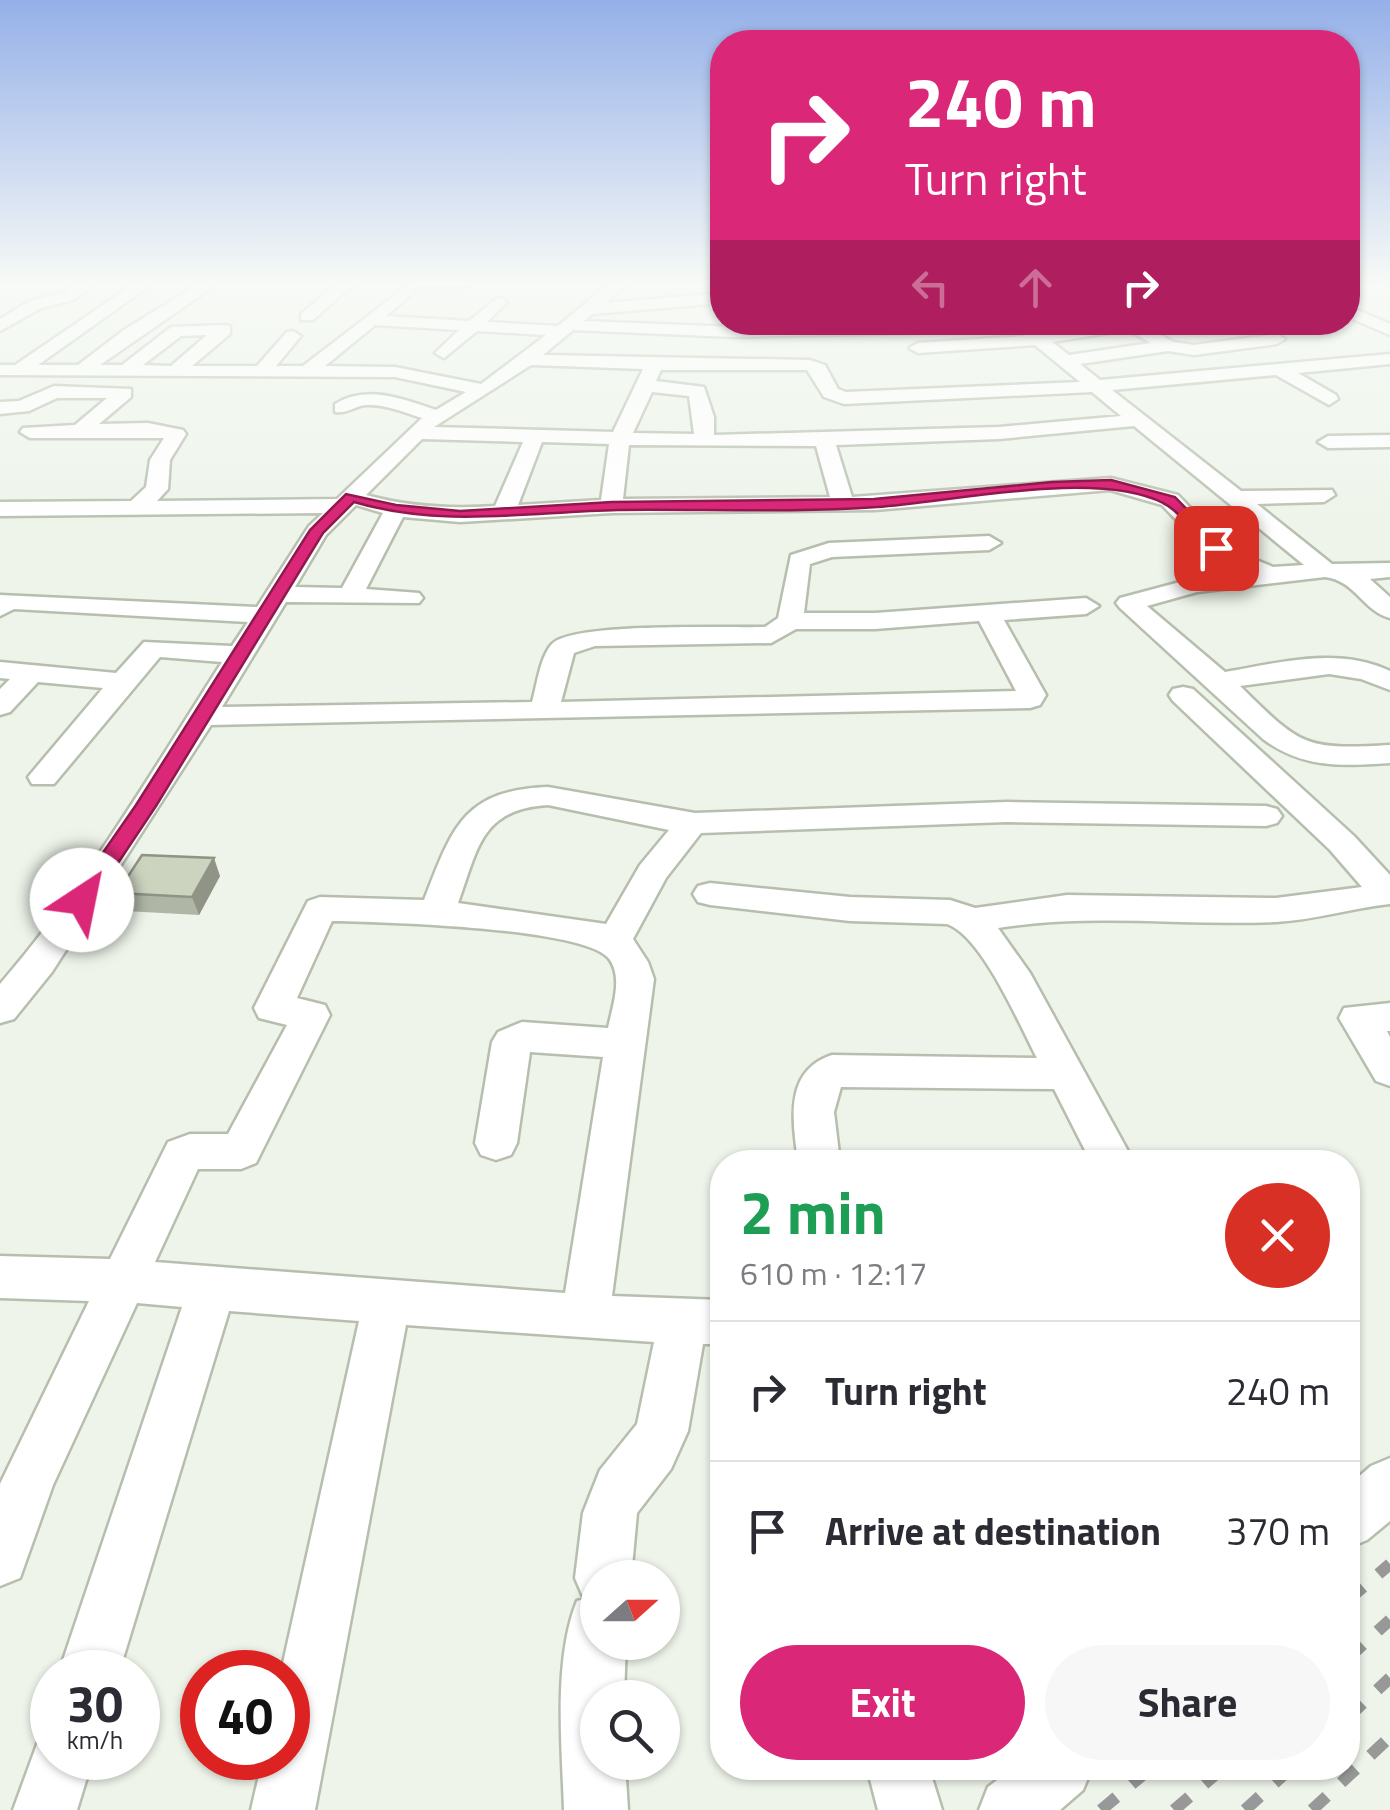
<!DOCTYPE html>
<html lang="en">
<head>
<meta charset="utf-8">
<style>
	:root { --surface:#fff; --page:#f7f7f7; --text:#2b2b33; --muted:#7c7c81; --line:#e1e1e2; --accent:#db2777 }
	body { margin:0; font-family:"Titillium Web",sans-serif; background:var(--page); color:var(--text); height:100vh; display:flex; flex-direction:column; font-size:38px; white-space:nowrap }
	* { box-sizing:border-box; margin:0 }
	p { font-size:32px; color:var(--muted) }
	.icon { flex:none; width:55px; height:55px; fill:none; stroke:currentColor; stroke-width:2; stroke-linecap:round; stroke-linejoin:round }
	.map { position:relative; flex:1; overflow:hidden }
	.side { position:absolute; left:710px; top:1150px; width:650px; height:630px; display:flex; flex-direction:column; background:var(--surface); border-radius:40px; box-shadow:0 2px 8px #0004 }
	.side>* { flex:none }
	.hud { position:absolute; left:710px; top:30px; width:650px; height:305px; border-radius:40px; box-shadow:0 2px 8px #0004; background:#db2777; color:#fff; overflow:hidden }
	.needle { width:65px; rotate:69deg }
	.fabs { position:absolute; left:580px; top:1560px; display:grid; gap:20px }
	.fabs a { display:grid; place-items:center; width:100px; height:100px; border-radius:50%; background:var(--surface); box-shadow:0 2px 8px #0004; font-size:50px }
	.speed { position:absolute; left:30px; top:1650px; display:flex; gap:20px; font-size:50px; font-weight:700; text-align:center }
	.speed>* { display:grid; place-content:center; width:130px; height:130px; border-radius:50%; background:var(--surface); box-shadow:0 2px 8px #0004; line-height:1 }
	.speed small { font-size:25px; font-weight:400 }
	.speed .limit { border:15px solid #d22; background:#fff; color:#111 }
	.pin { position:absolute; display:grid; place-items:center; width:85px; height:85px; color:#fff; margin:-42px; border-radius:20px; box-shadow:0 5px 15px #0006 }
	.me { position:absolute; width:110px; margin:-55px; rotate:34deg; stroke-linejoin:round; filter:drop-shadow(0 0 8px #0008) }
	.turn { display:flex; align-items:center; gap:35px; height:210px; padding:0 30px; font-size:45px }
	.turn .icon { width:130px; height:130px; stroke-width:2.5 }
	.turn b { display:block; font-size:70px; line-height:85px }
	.lanes { display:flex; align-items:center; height:95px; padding:0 30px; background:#0003; justify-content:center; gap:50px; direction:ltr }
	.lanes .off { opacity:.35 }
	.round { display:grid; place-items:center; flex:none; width:105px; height:105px; border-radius:52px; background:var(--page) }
	.headline { display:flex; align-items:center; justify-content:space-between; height:170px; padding:0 30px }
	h1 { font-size:60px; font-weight:700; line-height:75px; color:#1e9e55 }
	.primary-button { display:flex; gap:20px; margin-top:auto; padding:20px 30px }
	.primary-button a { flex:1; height:115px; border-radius:60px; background:var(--accent); color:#fff; font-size:40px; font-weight:700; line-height:115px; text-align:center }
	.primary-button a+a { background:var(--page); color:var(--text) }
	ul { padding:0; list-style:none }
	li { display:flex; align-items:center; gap:30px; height:140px; padding:0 30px; border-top:2px solid var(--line) }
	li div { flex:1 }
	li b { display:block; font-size:38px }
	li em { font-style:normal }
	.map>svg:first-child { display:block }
</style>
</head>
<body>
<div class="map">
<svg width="1390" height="1810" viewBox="0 0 1390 1810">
	<rect width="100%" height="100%" fill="#eef4ea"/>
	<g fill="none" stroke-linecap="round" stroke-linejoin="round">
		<defs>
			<path id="minor" d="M80,282h18l-25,18 -32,8 -41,23v-12l30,-18 33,-8z
				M137,282h18l-117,83h40l46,-35 78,-48h18l-120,83h22l49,-38 53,-2 6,1v8l-38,32h65l30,-34 6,-1 8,5 -25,30h27l104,-80 -3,-4h71l-7,5h-56l1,6 -27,23 83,5 30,-24 8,5 -20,20 71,4 53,-44h17l-23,21 117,-10v10l-130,11 -8,7 150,6 219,-5 6,5 -8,5 -217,5 -161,-7 -30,25 267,5 15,5 13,24 8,3 234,-10 -45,-37 -117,8 -9,-5 9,-5 106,-7 -15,-14h19l14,11 97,-11 34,20 21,3 83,-11 8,5 -8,5 -83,11 -26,-4 -88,13 20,16 290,-26v10l-92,9 38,22 2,4 -9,6 -53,-30 -164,15 129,101 91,-1 3,5 -11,7 -67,2 75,60 58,-1v14l-20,2 20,18v21c-27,-7 -34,-37 -65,-41l-128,15 -50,14 78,66c54,-9 113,-26 165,-1v19l-29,-11 -32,-5 -89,12c61,60 64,64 150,59v18c-47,3 -87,6 -127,-24l-143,-131 -4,-5 4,-5 75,-20 48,-6 -35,-19 -46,-48 -52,-15 -235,20 -263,3 -152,9 -57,-5 -37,72 53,4 4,5 -4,5 -133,-1 -64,105 310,-5c5,-17 8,-45 20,-58 20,-22 177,-16 213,-17l13,-9 13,-63 38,-12 160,-7 12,7 -12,7 -157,7 -22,7 -6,49h71l211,-15 13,8 -13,8 -82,6 42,75 -6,10 -10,3 -819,17 -159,247 -38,47 -14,4v-39c85,-98 153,-214 222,-322l-62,-5 -106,127h-22l-4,-7 75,-89 -65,-6 -28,30 -10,3v-26l10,-10 -10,-1v-16l116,11 28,-31 88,4 16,-24 -234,-13 -14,7v-21l257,12 52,-81 14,-13 -323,3v-14l131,-1 15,-14 4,-27 14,-22h-134l-10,-6 3,-4 52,-3 32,-27h-50l-28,13 -29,3v-12l19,-1 35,-15 77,3v8l-32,27 49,-1 35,7 3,4 -16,26 -2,29 -11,12 180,-2 85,-81c-18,-6 -37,-14 -56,-13 -12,1 -18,9 -31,7v-8c32,-20 68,-5 101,6l30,-18 -71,-15 -395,-2v-10h15zM375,325l84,5 -24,23 9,5 33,-27 69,4 -65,49 -86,-17 -70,-1zM1128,330l23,13 -82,12 -17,-13zM207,335l-36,31 -28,-1 38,-29zM531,365l112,4 -30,63 -179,-5zM661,370h146l17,27 20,7 248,-12 29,24 -122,11 -285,8v-18l-10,-30 -48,-6zM652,392l37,4 5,38 -61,-1zM1134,426l170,139 -31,2 -31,-13 -18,-11 -46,-48 -67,-17 -259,19 -16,-52 163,-6zM422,439l101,3 -28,64c-44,3 -86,1 -129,-11zM542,442l67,2 -8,56 -83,5zM629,445l187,1 14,51 -207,2zM356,505l27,8 -41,75 -47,-1 31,-52zM979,621l37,70 -455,11 13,-49 21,-7 176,-3 25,-14h79z
				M339,282h17l-43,38h-12v-6z
				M1348,306l42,18v11l-42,-18z
				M1390,435v12l-62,1 -10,-6 10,-6z
				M1183,687l10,2 161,147 36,39v29c-38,4 -75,16 -114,18 -94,4 -185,-9 -278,6l32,45 104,189h-43l-37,-73 -213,-2 -7,25 6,50h-42c-5,-40 -15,-91 34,-107l205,3c-18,-34 -55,-122 -90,-134l-97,-3 -140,-16 -12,-3 -5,-8 5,-8 12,-3 140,14 100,3 25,8 92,-13 209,3 86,-11 -32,-37 -157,-149 -4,-6 4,-6z
				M548,787l147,26 312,-11 259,4 11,3 5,7 -5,7 -11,3 -259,-4 -306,11 -35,45 -33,61 15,23 6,17 -42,317 110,4v44h-19l-15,87 -17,38 -34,44 -6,65h-33v64h28l-2,56h-26v64h27l3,48h-64c-2,-63 -11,-150 13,-209l7,-2 -9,-21 8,-65 17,-43 37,-46 17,-82 -248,-17 -91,485h-64l12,-52h25v-86h-7l78,-351 -130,-10 -110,361h-60l123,-365 -45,-4 -84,182 -33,93 -20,8v-102l89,-183 -89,-3v-42l110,3 58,-117 22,-8h38l59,-109 -28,-7 -5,-10 54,-107 12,-4 104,3c28,-72 39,-110 124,-113zM548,805l121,25 -29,35 -34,59 -148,-21c20,-55 23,-94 90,-98zM332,921c46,1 256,6 278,39 13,19 2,48 -2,68l-86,-6 -24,10 -6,10 -17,101 6,12 15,5 15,-5 6,-12 13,-91 73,5 -38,236 -410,-31 43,-93h43l15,-6 74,-148 -5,-10 -28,-7z
				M1390,1003v28h-3l3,6v49l-14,-5 -37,-63 5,-10z
				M1390,1458v63l-23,19 -19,8v-62l23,-20z
				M52,1731v27h41l-16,52h-64l27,-74z
				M867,1768h62l13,42h-64z
				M1013,1768h79l-9,22 -23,20h-81l9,-23z"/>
		</defs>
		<use href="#minor" stroke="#b6bead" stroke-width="5"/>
		<use href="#minor" fill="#fff" fill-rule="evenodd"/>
		<path stroke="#989898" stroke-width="12" stroke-dasharray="20 20" stroke-linecap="butt" d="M1348,1600l42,-36
			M1348,1658l42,-38
			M1348,1717l42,-39
			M1101,1810l50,-42
			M1174,1810l49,-42
			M1245,1810l46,-42
			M1312,1810l78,-73"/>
	</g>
	<path fill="#afb6a5" d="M220,876l-21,39 -74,-4 -8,-18z"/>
	<path fill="#8f9486" d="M214,858l6,18 -21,39 -7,-18z"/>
	<path fill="#ccd4c0" stroke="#8f9486" stroke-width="2.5" d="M142,855l72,3 -22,39 -75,-4z"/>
	<linearGradient id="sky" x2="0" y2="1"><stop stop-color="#95b0e9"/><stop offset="0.53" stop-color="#f7faf6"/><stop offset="1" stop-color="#f7faf6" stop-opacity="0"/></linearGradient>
	<rect width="1390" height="536" fill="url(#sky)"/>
	<path fill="#db2777" stroke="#8e194d" stroke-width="2.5" d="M1111,480l64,17 49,51 -13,3c-14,-14 -31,-40 -48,-48 -67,-34 -211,-1 -286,4 -86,6 -173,2 -259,3 -90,2 -176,18 -264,-8l-31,31 -167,273 -66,99h-17l-3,-5 66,-95 174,-275 36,-36 50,11 64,6 152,-9 262,-3 178,-17z"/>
</svg>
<div class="fabs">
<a><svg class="needle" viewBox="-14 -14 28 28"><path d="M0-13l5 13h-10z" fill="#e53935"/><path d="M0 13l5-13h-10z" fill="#7c7c81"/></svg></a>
<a><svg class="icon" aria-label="search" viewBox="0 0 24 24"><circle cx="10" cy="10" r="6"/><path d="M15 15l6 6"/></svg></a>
</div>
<div class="speed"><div>30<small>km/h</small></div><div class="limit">40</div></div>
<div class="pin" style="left:1216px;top:548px;background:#d93025"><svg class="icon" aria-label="arrive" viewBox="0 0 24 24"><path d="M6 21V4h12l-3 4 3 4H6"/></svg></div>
<svg class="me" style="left:82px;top:900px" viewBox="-20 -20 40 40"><circle r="19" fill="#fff"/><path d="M0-13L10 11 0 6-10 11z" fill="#db2777"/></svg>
<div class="hud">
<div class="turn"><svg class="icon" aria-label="right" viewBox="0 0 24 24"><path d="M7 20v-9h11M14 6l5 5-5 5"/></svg><div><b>240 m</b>Turn right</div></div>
<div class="lanes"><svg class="icon off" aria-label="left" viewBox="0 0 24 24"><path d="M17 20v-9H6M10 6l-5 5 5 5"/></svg><svg class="icon off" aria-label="ahead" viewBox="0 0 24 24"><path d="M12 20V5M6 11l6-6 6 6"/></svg><svg class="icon" aria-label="right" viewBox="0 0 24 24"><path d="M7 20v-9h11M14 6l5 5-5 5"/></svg></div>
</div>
<section class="side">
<div class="headline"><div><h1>2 min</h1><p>610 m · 12:17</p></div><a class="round" style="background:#d93025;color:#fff"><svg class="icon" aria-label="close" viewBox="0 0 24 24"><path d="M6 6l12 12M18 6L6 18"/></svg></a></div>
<ul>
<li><svg class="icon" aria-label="right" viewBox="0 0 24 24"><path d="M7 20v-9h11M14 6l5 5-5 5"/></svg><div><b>Turn right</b></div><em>240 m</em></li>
<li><svg class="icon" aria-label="arrive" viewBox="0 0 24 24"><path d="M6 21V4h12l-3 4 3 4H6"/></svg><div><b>Arrive at destination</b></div><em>370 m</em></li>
</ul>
<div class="primary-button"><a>Exit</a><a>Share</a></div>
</section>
</div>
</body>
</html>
